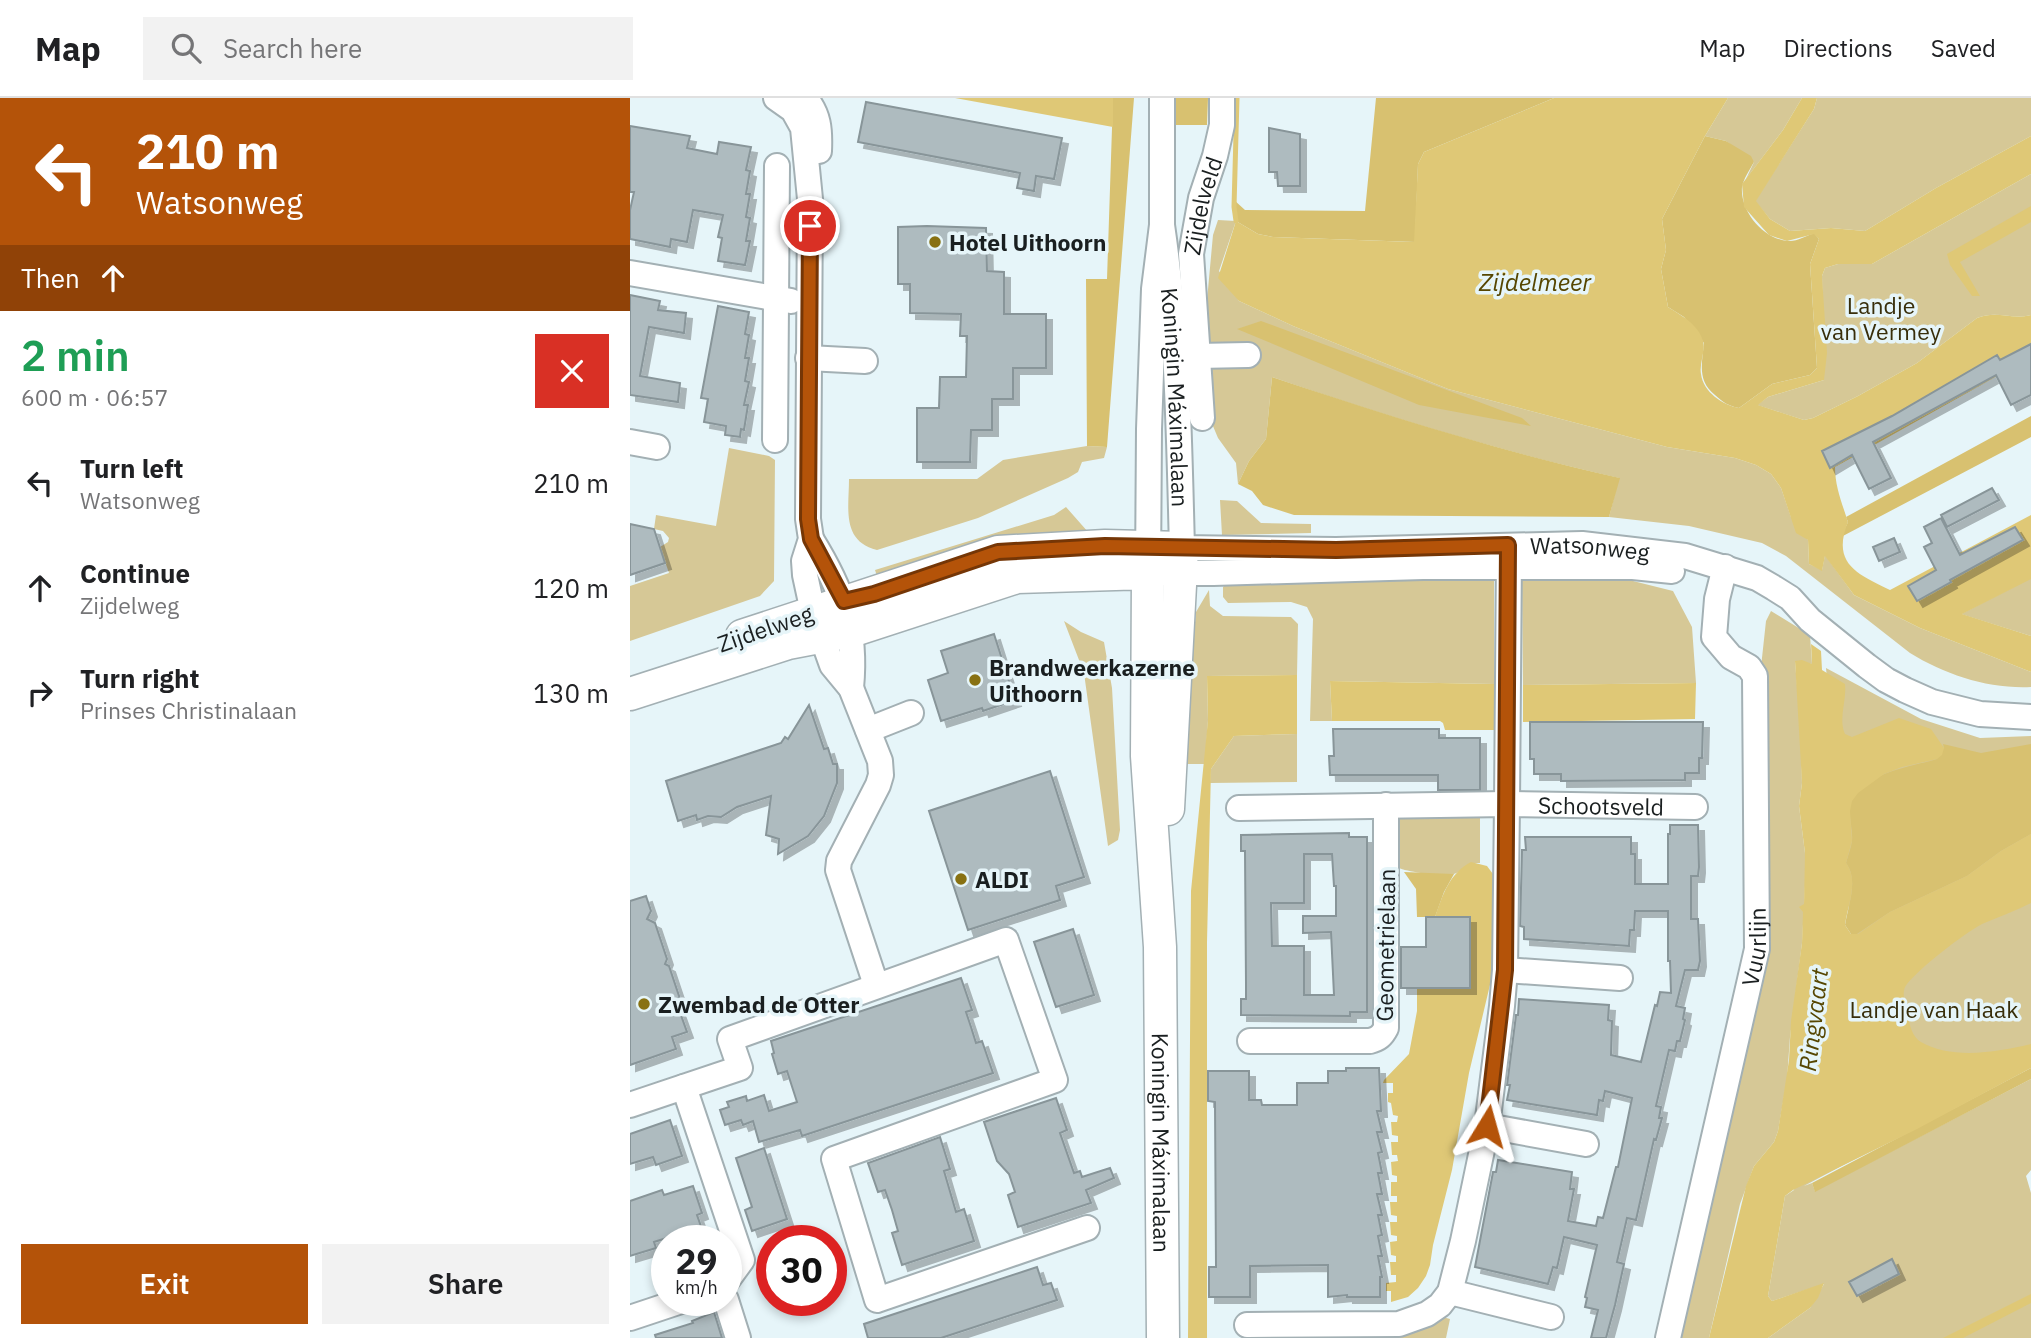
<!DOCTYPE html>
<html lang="en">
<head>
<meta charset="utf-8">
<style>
	:root { --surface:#fff; --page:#f2f2f2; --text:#202124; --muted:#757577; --line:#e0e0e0; --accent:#b45309 }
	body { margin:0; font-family:"IBM Plex Sans",sans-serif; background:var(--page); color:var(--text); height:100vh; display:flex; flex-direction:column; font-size:26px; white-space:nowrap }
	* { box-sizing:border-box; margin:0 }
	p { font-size:23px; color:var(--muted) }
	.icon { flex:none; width:38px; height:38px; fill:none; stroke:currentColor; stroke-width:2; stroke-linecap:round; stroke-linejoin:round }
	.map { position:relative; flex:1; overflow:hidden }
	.details { display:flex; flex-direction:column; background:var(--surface); width:630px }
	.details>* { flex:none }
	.hud { background:#b45309; color:#fff; overflow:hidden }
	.speed { position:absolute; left:21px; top:1127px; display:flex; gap:14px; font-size:35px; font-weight:700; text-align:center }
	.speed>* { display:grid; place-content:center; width:91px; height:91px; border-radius:50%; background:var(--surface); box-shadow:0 4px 10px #0003; line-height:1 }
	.speed small { font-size:18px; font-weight:400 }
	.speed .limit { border:10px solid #d22; background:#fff; color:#111 }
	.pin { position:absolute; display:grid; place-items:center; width:60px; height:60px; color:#fff; margin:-30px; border:4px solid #fff; border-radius:50%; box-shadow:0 2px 7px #0007 }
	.me { position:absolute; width:77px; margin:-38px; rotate:8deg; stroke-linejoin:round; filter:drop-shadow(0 0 5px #0008) }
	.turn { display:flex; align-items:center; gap:24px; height:147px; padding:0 21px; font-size:32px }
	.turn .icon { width:91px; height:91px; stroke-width:2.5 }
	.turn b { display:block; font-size:49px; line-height:60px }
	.then { display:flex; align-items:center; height:66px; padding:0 21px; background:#0003; gap:14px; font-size:26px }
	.round { display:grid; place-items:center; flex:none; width:74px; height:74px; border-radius:0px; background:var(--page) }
	.overview { display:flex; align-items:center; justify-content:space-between; height:119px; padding:0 21px }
	h1 { font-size:42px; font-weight:600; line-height:52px; color:#1e9e55 }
	.button { display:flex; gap:14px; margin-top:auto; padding:14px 21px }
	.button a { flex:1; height:80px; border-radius:0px; background:var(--accent); color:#fff; font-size:28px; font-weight:600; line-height:80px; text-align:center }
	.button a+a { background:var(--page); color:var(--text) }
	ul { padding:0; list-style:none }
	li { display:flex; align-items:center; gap:21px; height:105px; padding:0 21px }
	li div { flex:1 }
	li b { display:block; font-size:26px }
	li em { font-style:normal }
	header { display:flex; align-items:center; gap:42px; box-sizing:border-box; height:98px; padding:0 35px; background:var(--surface); border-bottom:2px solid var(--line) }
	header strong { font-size:33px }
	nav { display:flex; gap:38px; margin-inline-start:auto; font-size:24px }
	.search { width:490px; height:63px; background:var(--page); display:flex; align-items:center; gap:18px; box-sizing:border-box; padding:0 24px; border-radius:0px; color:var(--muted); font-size:26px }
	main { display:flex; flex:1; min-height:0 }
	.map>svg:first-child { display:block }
</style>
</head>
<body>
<header>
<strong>Map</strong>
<div class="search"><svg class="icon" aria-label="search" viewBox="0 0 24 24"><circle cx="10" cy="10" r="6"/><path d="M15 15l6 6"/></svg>Search here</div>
<nav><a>Map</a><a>Directions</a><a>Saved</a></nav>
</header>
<main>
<section class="details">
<div class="hud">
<div class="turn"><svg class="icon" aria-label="left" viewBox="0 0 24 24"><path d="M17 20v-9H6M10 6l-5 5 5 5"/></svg><div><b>210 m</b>Watsonweg</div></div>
<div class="then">Then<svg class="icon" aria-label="ahead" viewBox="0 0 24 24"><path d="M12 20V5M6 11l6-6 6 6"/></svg></div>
</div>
<div class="overview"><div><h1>2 min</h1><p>600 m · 06:57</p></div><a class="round" style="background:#d93025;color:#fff"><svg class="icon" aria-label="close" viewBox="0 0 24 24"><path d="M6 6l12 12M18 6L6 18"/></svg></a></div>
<ul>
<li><svg class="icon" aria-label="left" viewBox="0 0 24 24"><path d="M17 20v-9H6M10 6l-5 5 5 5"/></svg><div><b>Turn left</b><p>Watsonweg</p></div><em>210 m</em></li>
<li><svg class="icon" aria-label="ahead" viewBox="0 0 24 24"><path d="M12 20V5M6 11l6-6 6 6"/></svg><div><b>Continue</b><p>Zijdelweg</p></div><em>120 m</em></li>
<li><svg class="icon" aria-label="right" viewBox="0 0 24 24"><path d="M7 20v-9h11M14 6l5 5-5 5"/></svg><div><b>Turn right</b><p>Prinses Christinalaan</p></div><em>130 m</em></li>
</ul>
<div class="button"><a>Exit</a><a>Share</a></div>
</section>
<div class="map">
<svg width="1401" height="1240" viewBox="0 0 1401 1240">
	<defs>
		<filter id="shadow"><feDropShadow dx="6" dy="6" stdDeviation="0" flood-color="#0004"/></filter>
	</defs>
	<rect width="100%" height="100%" fill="#e6f5f9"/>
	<path fill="#d6c896" d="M1098,0h74l-19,32 -37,49 8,-17 -28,-21 -21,-5z
		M1187,0h214v38l-95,52 -71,43 -34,-3 -41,3 -20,-12 -15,-18 59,-92z
		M1401,76v141c-21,5 -34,-5 -54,3l-60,45 -59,33 -45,22 -9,2 -47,-15 11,-8 56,-17 -2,-104 3,-8 13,-4h34z
		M588,122l18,1 -17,50 20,30 54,25 155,63 219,58 68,11 21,7 15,9 10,14 10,29 17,23 1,24 13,6 3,-15 29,40 66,33 111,44v15c-43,2 -85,-12 -121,-34l-124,-97 -24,-13 -73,-17 -80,-9 10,-39c-117,-26 -233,-62 -347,-101l-6,62 -17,22 -11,23 -2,-21 -18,-25 -8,-19 -5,-97 8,-87z
		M457,348l20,1 -3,11 -22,4 -4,10 -10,6 -90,40 -101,32c-36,-9 -28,-42 -28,-71h128l26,-19z
		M99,350l40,8 6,4 -1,121 -14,15 -130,45v-55l39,-13 -9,-26 8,-5 1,-4 -6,-7 -9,-2 2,-14 60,11z
		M590,402l17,1 24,22 50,1v9l-89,2z
		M436,409l30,34 -219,35 -2,-6 179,-55z
		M710,477l154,3v106l-164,-3 2,40h-22l3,-102 -6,-12 -16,-5 -63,1 -5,-6v-10l4,-4z
		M1401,480v58l-70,-22z
		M892,483h111l40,10 19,36 4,56 -173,2z
		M579,492l1,16 13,10 68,1 7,7 -1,51 -90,1 1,44 -3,44h-23l14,-152z
		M1141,513l39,24 2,29 -17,-2 5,58 2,63 -3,23 6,47v33l-3,57 -12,94 -3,42 -9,52 -4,11 -20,24 -14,38 -31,134h-34l78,-323 8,-348 5,-46z
		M434,523l17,11 23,10 8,46 8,142 -2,10 -10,6 -24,-173z
		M1196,570l95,51 59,19 51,-2v329l-227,121 8,-3 3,8 216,-112v91l-5,6 5,17v145h-263l42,-30 14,-24 -52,17 -4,-5 17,-100 9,-6 57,-256z
		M667,636v48l-87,1 1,-14 23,-33z
		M850,719v46c-13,-1 -15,7 -26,11 -10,3 -49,-2 -57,-7l-4,-48z
		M809,1218l11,3 -4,19h-47l4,-7z"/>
	<path fill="#d8c170" d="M483,0h21l-27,349 -20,-1 -1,-167h21z
		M545,0h33l-1,27h-32z
		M746,0h178l-130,54 -6,12 -3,78 -142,-5 -15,-3 -22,-13 -2,-21 11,10 120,1z
		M1075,38l21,5 25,15 3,6c-4,7 -11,18 -12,25 -2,24 21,52 46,54 8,1 18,-5 26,-8l5,6 -9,25 7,104 -7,7 -38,9 -33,24c-11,-2 -16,-6 -24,-13 -18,-14 -13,-32 -11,-52l-20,-26 -16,-10 -7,-38 5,-19 -4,-31z
		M631,223l261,97 9,8 -112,-21 -182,-76z
		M642,279c114,38 230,75 348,101l-11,39 -315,-2 -31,-10 -11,-14 -14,-7 11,-23 17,-22z
		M1401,318v21l-190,100 7,-15 -2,-5z
		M1313,646l38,9 50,-9v90l-30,17 -34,25 -77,36 -33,22h-6l-6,-9c3,-19 14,-45 1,-62 2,-7 5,-15 6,-22 1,-11 -3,-22 -2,-33 4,-34 61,-41 87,-49l7,-11z
		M774,774l50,2 -10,18 -9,25h-18l-1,-28z
		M1401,970v11l-216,113 -3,-9z"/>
	<path fill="#dfc876" d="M325,0h158v29z
		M924,0h174l-23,38 -43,83 4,31 -5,19 7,38c14,9 30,17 35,34 3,10 -4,22 -2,33 2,18 22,31 38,34l33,-24 38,-9 7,-7 -7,-104 9,-25 -5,-5 -27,7 -18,-6 -25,-28 -2,-23 41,-54 19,-32h15l-3,11 -58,92 14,18 20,12 41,-3 34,3 71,-43 95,-52v38l-159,90h-34l-13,4 -3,8 5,77 -3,27 -56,17 -10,8 46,15 9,-2 45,-22 59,-33 60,-45c20,-8 33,2 54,-3v42l-196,110c0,20 7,36 13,55 -17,42 10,52 42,68l141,-75v64l-69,35 69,22v36l-111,-44 -66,-33 -29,-39 -3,15 -13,-7 -1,-24 -12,-7 -15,-45 -10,-14 -15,-9 -21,-7 -68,-11 -219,-58 -155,-63 -54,-25 -21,-23 18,-57 22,13 15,3 141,5 4,-78 6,-12z
		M1401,108v16l-71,40 20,34h-8l-22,-31 -3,-11z
		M1181,546l10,7 1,19 23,14c2,17 -7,34 0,50l7,3 47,-19 32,11 13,19 -2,7 -5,4 -35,8 -18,7 -26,19 -6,8 -2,10 2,30 -6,22c13,17 2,41 -1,62l6,9h7l32,-22 77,-36 34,-25 30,-17v69c-16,8 -33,14 -49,21 -20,11 -60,42 -75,60 -7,8 -1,21 1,30 1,10 4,23 13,28 31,18 77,10 110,2v24l-114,61 -124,61 -8,6 -17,100 4,5 52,-18 -6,15 -8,10 -42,30h-59l37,-152 8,-20 20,-24 4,-11 11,-71 2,-39 11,-78 1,-31 -4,-5 5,-3 1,-51 -6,-47 3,-23 -7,-122 7,-1 10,4z
		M667,577v59l-63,2 -23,33 -4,173v396h-19l3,-447 17,-171 -1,-44z
		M700,583l164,3v46h-49l-2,-7 -3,-2h-108z
		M1066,585l-1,36 -172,3v-37z
		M841,764l16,4 9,12 -2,90 -25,105 -17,97 -19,75 -3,20 -4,11 -8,12 -10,9 -17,5v-11h-5v-8l10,-1v-7h-5l-1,-13h6v-6l-5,-1 -1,-13 7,-1v-5l-6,-1 -1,-13h7v-6l-6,-1 -1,-13h7v-6h-6v-14h6v-6l-5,-1 -1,-13 7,-1 -1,-6h-5l-1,-13h7v-6l-6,-1 -1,-13h6l1,-6 -5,-1 -2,-12 -3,-1v-9h5v-10h-10l1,-3 25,-26 8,-43v-23l53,-27v-44h-35c8,-23 14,-43 36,-55z
		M1401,1196v9l-68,35h-20z"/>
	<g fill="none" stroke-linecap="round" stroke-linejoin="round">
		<path stroke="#dfc876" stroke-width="5" d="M606,123l-2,-14 3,-109"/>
	</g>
	<path fill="#aebbbf" stroke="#889599" stroke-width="2" fill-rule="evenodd" filter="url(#shadow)" d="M236,4l196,36 -8,41 -18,-3 -2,15 -17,-3 3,-15 -162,-31z
		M0,28l60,10 -3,12 30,6 2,-12 32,5 -5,23 4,1 -4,23h4l-4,23 4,1 -4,23h4l-5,24 -27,-4 4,-23 -4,-1 5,-22 -30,-5 -6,32 -16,-3 -1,8 -40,-8v-29l4,-18h-4z
		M639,30l31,6v52h-22l-1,-14h-8z
		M297,128l59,2 1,43 17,1v42h42v54h-33v31h-21v31h-21l-1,32h-53v-54h22l1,-31h26l1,-41h-7l1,-22 -51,-1v-29h-12v-57z
		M0,197l30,6 -2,9 28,3 -2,20 -35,-6 -9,49 40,7 -2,19 -48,-7z
		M88,208l31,6 -4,22 4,1 -4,23h4l-4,23 4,1 -5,23h4l-4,25 -3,-1 -1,8 -15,-2 1,-9 -22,-4 4,-23 -7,-1z
		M1401,246v51l-20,10 -15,-30 -123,67 18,36 -22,11 -17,-34 -22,13 -8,-17 70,-35 105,-61 3,5z
		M1362,390l7,12 -52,27 -6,-12z
		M1311,420l19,37 55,-28 8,13 -73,40 1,2 -34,19 -9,-15 28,-16 -12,-23 8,-4 -8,-16z
		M0,426l24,5 11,34 -35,12z
		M1264,440l6,14 -21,9 -6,-14z
		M364,536l21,66 -32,11 -1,-3 -41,13 -13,-41 20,-7 -7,-22z
		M179,607l15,44 4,-1 5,16h4v19l-13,33 -16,20 -30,18 1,-15 -13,-4 5,-39 -34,11 -16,10 -13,-1 -11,4 -1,-5 -18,6 -12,-40 115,-38 4,-6 3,2z
		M900,624h173l-1,36h-3v15h-14v7l-124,1v-7h-27v-15h-4z
		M703,631h106v9h41v52h-42v-15h-108l-1,-19h5z
		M420,673l34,106 -28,9 4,14 -92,30 -39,-119z
		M1040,727h28l1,42 -1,9h-7v43h7l2,42 -2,9h-13l-9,36 9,2 -2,11 2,1 -5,21h-3l-2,10 -6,-1 -13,56 5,1 -2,11h3l-6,22 -2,-1 -18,81 -9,-2 -10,44 7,2 -9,41 -9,33h-15l7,-28 -13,-3 2,-9 -2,-1 12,-52 -33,-8 -7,31 -4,-1 -5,17 -73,-17 18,-95h3l2,-12 74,12 -2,17h4l-6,32 28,5 2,-9 5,1 13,-51h2l14,-69 -27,-7 -2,10 -4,-1 -2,15 -90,-15 3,-15h-3l9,-70h2l1,-16 90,6 -1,15 4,1 -1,34 30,7 14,-57 2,1 3,-14 11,1 -1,-32h-2v-50h-33l-1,19h-4l-1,16 -105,-7v-12l-4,-1 2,-76h4l-1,-13h106v17h4v30h33v-50h2z
		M719,735v4h18v175h-17v4l-109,-1v-16h5v-15l-1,-133h-4v-16zM674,756h28l2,32h2v30h-33v17l28,-1 3,63h-30v-49h-32l-1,-43h33z
		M16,798l5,15 -4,8 8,4 12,36 -2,5 4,2 13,39 -4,2 9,25 -15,5 4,12 -46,16v-164z
		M796,819h44v71h-69v-41h25z
		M443,831l21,66 -38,12 -22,-65z
		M331,880l11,32 -6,2 5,15 5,16 6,-2 11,32 -191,63 -2,-6 -41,12 -6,-21 -10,4 -2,-5 -16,5 -5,-15 9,-3 -2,-5 19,-6 1,5 17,-6 5,16 28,-9 -10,-31 -9,3 -6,-20 2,-1 -3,-12z
		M716,970h33l2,43h-4l5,21h-5l5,20 -4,1 4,20h-4l4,21h-5l5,21h-4l4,20 -4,1 4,20h-4l4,21h-2v20h-33v-2l-19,2v-32l-78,1v31h-41v-30h7l-1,-165 -7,-1v-30h41v29h12l1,5h35v-22h31v-12h18z
		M426,1000l11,32 -7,3 14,40 6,-2 2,6 28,-9 4,10 -28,12 5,13 -73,24 -10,-32 7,-3 -6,-18 -12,-13 -13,-39z
		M40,1022l12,36 -26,9 -3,-8 -23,7v-30z
		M310,1039l10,32 -6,2 12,41 8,-3 10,32 -72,24 -10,-32 6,-2 -6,-21 -7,-20 -7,2 -10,-29z
		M134,1050l23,71 -35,12 -7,-21 7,-3 -16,-49z
		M63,1088l9,27 -5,2 6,17 -15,5 -2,-5 -32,10 2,6 -26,8v-55l32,-11 2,5z
		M1262,1161l7,15 -42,22 -8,-14z
		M407,1169l6,18 8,-2 6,17 -116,38h-73l-4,-14z
		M84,1214l8,26h-66l-1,-3 38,-12 -1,-2z"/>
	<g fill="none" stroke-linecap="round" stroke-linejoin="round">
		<defs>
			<g id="minor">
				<path d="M146,0l17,12 10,18 7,71 -2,320 3,20 -7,22 1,14 8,37 19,53 19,23 29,73 1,14 -3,10 -39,76 -1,9 38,115"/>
				<path d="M175,0c14,16 15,32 14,53"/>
				<path d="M532,0v127l-8,64 -5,140 -1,144h65l210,-6h210l39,4"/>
				<path id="s1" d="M532,127c16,108 17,214 20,323l154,2 246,-6 103,12 72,22 17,10 16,10 20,22 57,46 19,14 19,10 27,12 48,12 51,3"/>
				<path d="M0,175l161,28"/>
				<path d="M567,258l51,-1"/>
				<path d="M178,260l57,3"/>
				<path id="s2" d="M572,320l-11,-164 10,-56 14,-42 7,-31v-27"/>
				<path d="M145,342l2,-274"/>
				<path d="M0,344l27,5"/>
				<path d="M181,441c31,50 46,89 40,149"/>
				<path d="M238,632l43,-17"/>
				<path id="s3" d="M609,710l268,-4 188,3"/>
				<path d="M875,872l115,8"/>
				<path d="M620,943h120c8,-2 12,-5 16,-13v-223"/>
				<path d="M54,989l58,173 -16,22"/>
				<path d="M0,1007l110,-37 -10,-29 276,-99 49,140 -221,79 43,141 210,-72"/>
				<path d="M857,1028l99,18"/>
				<path d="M820,1194l101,25"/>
				<path d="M96,1202l12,38"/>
				<path d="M0,1220l54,-18"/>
				<path d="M617,1227l152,-1 28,-10 13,-9 10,-13 13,-51 24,-115 15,-120 3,-36 2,-166 2,-251"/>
				<path id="s4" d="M1038,1240l89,-389 -2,-273 -6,-9 -18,-10 -17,-20 3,-38 8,-32"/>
			</g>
			<g id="major">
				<path d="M112,538l256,-84 107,-6 77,2 -14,261"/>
				<path id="s5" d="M0,596l158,-51 63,-12 166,-54 131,-4 -1,183 13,191 3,391"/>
			</g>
		</defs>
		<use href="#minor" stroke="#a3b0b4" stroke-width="28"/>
		<use href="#major" stroke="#a3b0b4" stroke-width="35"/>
		<use href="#minor" stroke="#fff" stroke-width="24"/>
		<use href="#major" stroke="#fff" stroke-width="32"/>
	</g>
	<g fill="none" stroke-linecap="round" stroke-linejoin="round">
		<defs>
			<path id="route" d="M180,128l-2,293 3,20 33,62 30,-7 124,-42 107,-6 231,4 172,-5 -3,425 -18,156"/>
		</defs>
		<use href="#route" stroke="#753606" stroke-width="18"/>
		<use href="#route" stroke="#b45309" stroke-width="12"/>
	</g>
	<g fill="#887112" stroke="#e6f5f9" stroke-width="2.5">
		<circle cx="305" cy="144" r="7"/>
		<circle cx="345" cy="582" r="7"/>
		<circle cx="331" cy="781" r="7"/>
		<circle cx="14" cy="906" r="7"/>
	</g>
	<g text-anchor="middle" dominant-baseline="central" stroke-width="7" stroke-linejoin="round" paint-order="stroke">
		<g font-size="23" fill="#1a1f20" stroke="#e6f5f9">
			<text stroke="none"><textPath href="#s2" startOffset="214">Zijdelveld</textPath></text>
			<text stroke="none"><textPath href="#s1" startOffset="173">Koningin Máximalaan</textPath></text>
			<text stroke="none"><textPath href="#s1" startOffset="732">Watsonweg</textPath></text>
			<text transform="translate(135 530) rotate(-19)">Zijdelweg</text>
			<text stroke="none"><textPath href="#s3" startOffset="362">Schootsveld</textPath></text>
			<text transform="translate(755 847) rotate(-89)">Geometrielaan</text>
			<text stroke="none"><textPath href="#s4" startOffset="401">Vuurlijn</textPath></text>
			<text stroke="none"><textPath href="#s5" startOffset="1106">Koningin Máximalaan</textPath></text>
		</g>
		<g font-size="23" font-weight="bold" fill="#1a1f20" stroke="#e6f5f9" text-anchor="start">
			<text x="319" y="144">Hotel Uithoorn</text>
			<text x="359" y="569">Brandweerkazerne<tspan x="359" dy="26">Uithoorn</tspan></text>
			<text x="345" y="781">ALDI</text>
			<text x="28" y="906">Zwembad de Otter</text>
		</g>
		<g font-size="23" fill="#382e0a" stroke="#e6f5f9">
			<text x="1251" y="207">Landje<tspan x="1251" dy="26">van Vermey</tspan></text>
			<text x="1304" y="911">Landje van Haak</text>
		</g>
		<g font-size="24" font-style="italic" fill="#564601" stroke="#e6f5f9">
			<text x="905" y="184">Zijdelmeer</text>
			<text transform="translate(1183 922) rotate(-83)">Ringvaart</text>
		</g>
	</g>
</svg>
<div class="speed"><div>29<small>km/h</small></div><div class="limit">30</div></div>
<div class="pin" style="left:180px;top:128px;background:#d93025"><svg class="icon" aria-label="arrive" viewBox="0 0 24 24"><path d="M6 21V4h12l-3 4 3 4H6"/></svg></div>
<svg class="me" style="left:857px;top:1028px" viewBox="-20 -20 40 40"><path d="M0-17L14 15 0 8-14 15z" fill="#b45309" stroke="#fff" stroke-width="4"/></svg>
</div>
</main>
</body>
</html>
